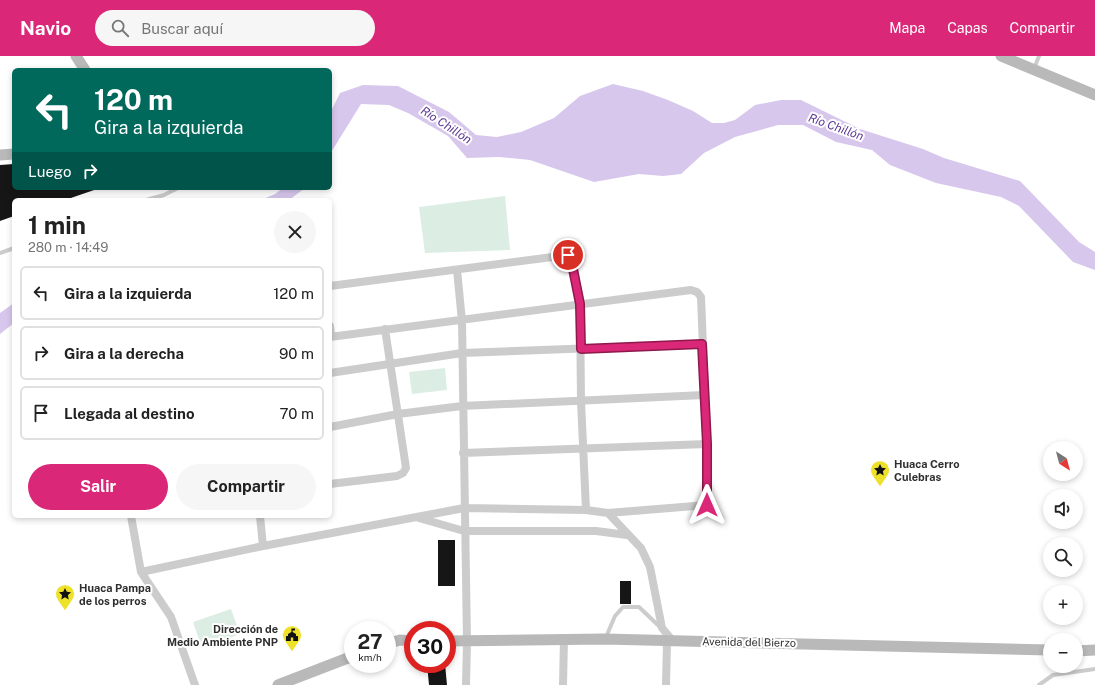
<!DOCTYPE html>
<html lang="es">
<head>
<meta charset="utf-8">
<style>
	:root { --surface:#fff; --page:#f6f6f6; --text:#222; --muted:#767676; --line:#e0e0e0; --accent:#db2777 }
	body { margin:0; font-family:"Public Sans",sans-serif; background:var(--page); color:var(--text); height:100vh; display:flex; flex-direction:column; font-size:15px; white-space:nowrap }
	* { box-sizing:border-box; margin:0 }
	p { font-size:13px; color:var(--muted) }
	.icon { flex:none; width:22px; height:22px; fill:none; stroke:currentColor; stroke-width:2; stroke-linecap:round; stroke-linejoin:round }
	.map { position:relative; flex:1; overflow:hidden }
	.side { position:absolute; left:12px; top:142px; width:320px; height:320px; display:flex; flex-direction:column; background:var(--surface); border-radius:6px; box-shadow:0 2px 6px #0003 }
	.side>* { flex:none }
	.guide { position:absolute; left:12px; top:12px; width:320px; height:122px; border-radius:6px; box-shadow:0 2px 6px #0003; background:#00695c; color:#fff; overflow:hidden }
	.needle { width:26px; rotate:144deg }
	.controls { position:absolute; left:1043px; top:385px; display:grid; gap:8px }
	.controls a { display:grid; place-items:center; width:40px; height:40px; border-radius:50%; background:var(--surface); box-shadow:0 2px 6px #0003; font-size:20px }
	.speed { position:absolute; left:344px; top:565px; display:flex; gap:8px; font-size:20px; font-weight:700; text-align:center }
	.speed>* { display:grid; place-content:center; width:52px; height:52px; border-radius:50%; background:var(--surface); box-shadow:0 2px 6px #0003; line-height:1 }
	.speed small { font-size:10px; font-weight:400 }
	.speed .limit { border:6px solid #d22; background:#fff; color:#111 }
	.pin { position:absolute; display:grid; place-items:center; width:34px; height:34px; color:#fff; margin:-17px; border:2px solid #fff; border-radius:50%; box-shadow:0 1px 4px #0007 }
	.me { position:absolute; width:44px; margin:-22px; rotate:0deg; stroke-linejoin:round; filter:drop-shadow(0 0 3px #0008) }
	.turn { display:flex; align-items:center; gap:14px; height:84px; padding:0 16px; font-size:18px }
	.turn .icon { width:52px; height:52px; stroke-width:2.5 }
	.turn b { display:block; font-size:28px; line-height:34px }
	.then { display:flex; align-items:center; height:38px; padding:0 16px; background:#0003; gap:8px; font-size:15px }
	.round { display:grid; place-items:center; flex:none; width:42px; height:42px; border-radius:21px; background:var(--page) }
	.headline { display:flex; align-items:center; justify-content:space-between; height:68px; padding:0 16px }
	h1 { font-size:24px; font-weight:700; line-height:30px }
	.primary-button { display:flex; gap:8px; margin-top:auto; padding:8px 16px }
	.primary-button a { flex:1; height:46px; border-radius:24px; background:var(--accent); color:#fff; font-size:16px; font-weight:700; line-height:46px; text-align:center }
	.primary-button a+a { background:var(--page); color:var(--text) }
	ul { padding:0; list-style:none }
	li { display:flex; align-items:center; gap:12px; height:54px; margin:0 8px 6px; padding:0 8px; border:2px solid var(--line); border-radius:6px }
	li div { flex:1 }
	li b { display:block; font-size:15px }
	li em { font-style:normal }
	header { display:flex; align-items:center; gap:24px; box-sizing:border-box; height:56px; padding:0 20px; background:var(--accent); color:#fff }
	header strong { font-size:19px }
	nav { display:flex; gap:22px; margin-inline-start:auto; font-size:14px }
	.search { width:280px; height:36px; background:var(--page); display:flex; align-items:center; gap:10px; box-sizing:border-box; padding:0 14px; border-radius:22px; color:var(--muted); font-size:15px }
	.map>svg:first-child { display:block }
</style>
</head>
<body>
<header>
<strong>Navio</strong>
<div class="search"><svg class="icon" aria-label="search" viewBox="0 0 24 24"><circle cx="10" cy="10" r="6"/><path d="M15 15l6 6"/></svg>Buscar aquí</div>
<nav><a>Mapa</a><a>Capas</a><a>Compartir</a></nav>
</header>
<div class="map">
<svg width="1095" height="629" viewBox="0 0 1095 629">
	<rect width="100%" height="100%" fill="#fff"/>
	<path fill="#dcede4" d="M505,140l5,54 -85,3 -6,-46z
		M445,312l2,22 -35,4 -3,-22z
		M231,553l9,25 -38,14 -9,-26z"/>
	<path fill="#d7c7ed" d="M613,28l30,7 25,9 25,11 19,12h12l11,-3 20,-15 26,-5h20l59,29 63,20 21,9 76,23 59,61 16,10v18l-22,-8 -54,-56 -18,-9 -65,-14 -46,-18 -18,-15 -36,-8 -33,-17h-25l-43,12 -31,16 -23,21 -18,2 -24,-2 -45,8 -64,-22 -31,-3 -32,1 -19,-22 -40,-23 -19,-8 -28,-1 -31,50v-41l10,-20 23,-8 35,1 51,26 27,23 21,2 24,-5 33,-14 26,-22z
		M283,132h22l-16,12h-28l14,-6z
		M14,247v20l-14,11v-21z"/>
	<path fill="#161616" d="M14,108v24l83,1 -32,11h-51v16l-14,5v-56z
		M438,484h17v46h-17z
		M620,525h11v23h-11z
		M427,608h18l2,21h-18z"/>
	<g fill="none" stroke-linecap="round" stroke-linejoin="round">
		<path stroke="#ccc" stroke-width="4" d="M1034,13l5,-13
			M146,144l18,-5 14,-7
			M0,197l14,-5
			M606,581l9,-21 8,-9h16l21,20
			M1039,629l14,-10 42,-6"/>
		<path stroke="#ccc" stroke-width="8" d="M457,214l5,51 5,320 -1,44
			M330,230l238,-31 3,4 9,45 1,97 5,109
			M330,270l1,10
			M330,281l361,-47 6,2 4,5 6,147v61l-99,8
			M330,317l132,-20 240,-9
			M330,371l68,-13 64,-8 242,-11
			M463,397l244,-9
			M330,428l67,-8 6,-3 3,-5 -21,-139
			M131,460l10,56 30,45 24,68
			M260,460l3,30
			M419,462l45,13h132l31,4
			M141,516l122,-26 201,-38 122,2 22,3 33,35 9,19 12,61 11,13
			M563,629l1,-46
			M666,629l1,-44"/>
		<path stroke="#b9b9b9" stroke-width="11" d="M76,0l9,14
			M1001,0l94,39
			M0,99l14,-1
			M447,585l158,-2 445,11
			M387,588l13,-4 13,1
			M1076,595l19,-1
			M278,629l75,-29"/>
	</g>
	<g fill="none" stroke-linecap="round" stroke-linejoin="round">
		<defs>
			<path id="route" d="M568,199l3,4 9,45 1,45 121,-5 5,100v61"/>
		</defs>
		<use href="#route" stroke="#8e194d" stroke-width="10"/>
		<use href="#route" stroke="#db2777" stroke-width="7"/>
	</g>
	<defs>
		<symbol id="sight-pin" viewBox="-11 -11 22 30"><path d="M0 17L-7.5 6A9.5 9.5 0 1 1 7.5 6Z" fill="#ede12a" stroke="#fff"/><path d="M0-6L1.8-2.2L6-1.7L2.9 1.2L3.7 5.4L0 3.3L-3.7 5.4L-2.9 1.2L-6-1.7L-1.8-2.2Z" fill="#111"/></symbol>
		<symbol id="civic-pin" viewBox="-11 -11 22 30"><path d="M0 17L-7.5 6A9.5 9.5 0 1 1 7.5 6Z" fill="#ede12a" stroke="#fff"/><path d="M-.6-6.5H3V-4.5H.6V-3L4-1V1h2V6H-6V1h2V-1L-.6-3ZM-1.2 2.5V6h2.4V2.5Z" fill="#111"/></symbol>
	</defs>
	<g fill-rule="evenodd">
		<use href="#sight-pin" x="869" y="403" width="22" height="30"/>
		<use href="#sight-pin" x="54" y="527" width="22" height="30"/>
		<use href="#civic-pin" x="281" y="568" width="22" height="30"/>
	</g>
	<g text-anchor="middle" dominant-baseline="central" stroke-width="4" stroke-linejoin="round" paint-order="stroke">
		<g font-size="11" font-weight="bold" fill="#2f2f2f" stroke="#fff" text-anchor="start">
			<text x="894" y="408">Huaca Cerro<tspan x="894" dy="13">Culebras</tspan></text>
			<text x="79" y="532">Huaca Pampa<tspan x="79" dy="13">de los perros</tspan></text>
			<text x="278" y="573" text-anchor="end">Dirección de<tspan x="278" dy="13">Medio Ambiente PNP</tspan></text>
		</g>
		<g font-size="11" fill="#2f2f2f" stroke="#fff">
			<text transform="translate(749 586) rotate(1)">Avenida del Bierzo</text>
		</g>
		<g font-size="12" font-style="italic" fill="#5e3995" stroke="#fff">
			<text transform="translate(446 69) rotate(33)">Río Chillón</text>
			<text transform="translate(836 71) rotate(20)">Río Chillón</text>
		</g>
	</g>
</svg>
<div class="controls">
<a><svg class="needle" viewBox="-14 -14 28 28"><path d="M0-13l5 13h-10z" fill="#e53935"/><path d="M0 13l5-13h-10z" fill="#767676"/></svg></a>
<a><svg class="icon" aria-label="sound" viewBox="0 0 24 24"><path d="M4 9h4l5-4v14l-5-4H4zM17 9q2 3 0 6"/></svg></a>
<a><svg class="icon" aria-label="search" viewBox="0 0 24 24"><circle cx="10" cy="10" r="6"/><path d="M15 15l6 6"/></svg></a>
<a>+</a>
<a>−</a>
</div>
<div class="speed"><div>27<small>km/h</small></div><div class="limit">30</div></div>
<div class="pin" style="left:568px;top:199px;background:#d93025"><svg class="icon" aria-label="arrive" viewBox="0 0 24 24"><path d="M6 21V4h12l-3 4 3 4H6"/></svg></div>
<svg class="me" style="left:707px;top:449px" viewBox="-20 -20 40 40"><path d="M0-17L14 15 0 8-14 15z" fill="#db2777" stroke="#fff" stroke-width="4"/></svg>
<div class="guide">
<div class="turn"><svg class="icon" aria-label="left" viewBox="0 0 24 24"><path d="M17 20v-9H6M10 6l-5 5 5 5"/></svg><div><b>120 m</b>Gira a la izquierda</div></div>
<div class="then">Luego<svg class="icon" aria-label="right" viewBox="0 0 24 24"><path d="M7 20v-9h11M14 6l5 5-5 5"/></svg></div>
</div>
<section class="side">
<div class="headline"><div><h1>1 min</h1><p>280 m · 14:49</p></div><a class="round"><svg class="icon" aria-label="close" viewBox="0 0 24 24"><path d="M6 6l12 12M18 6L6 18"/></svg></a></div>
<ul>
<li><svg class="icon" aria-label="left" viewBox="0 0 24 24"><path d="M17 20v-9H6M10 6l-5 5 5 5"/></svg><div><b>Gira a la izquierda</b></div><em>120 m</em></li>
<li><svg class="icon" aria-label="right" viewBox="0 0 24 24"><path d="M7 20v-9h11M14 6l5 5-5 5"/></svg><div><b>Gira a la derecha</b></div><em>90 m</em></li>
<li><svg class="icon" aria-label="arrive" viewBox="0 0 24 24"><path d="M6 21V4h12l-3 4 3 4H6"/></svg><div><b>Llegada al destino</b></div><em>70 m</em></li>
</ul>
<div class="primary-button"><a>Salir</a><a>Compartir</a></div>
</section>
</div>
</body>
</html>
